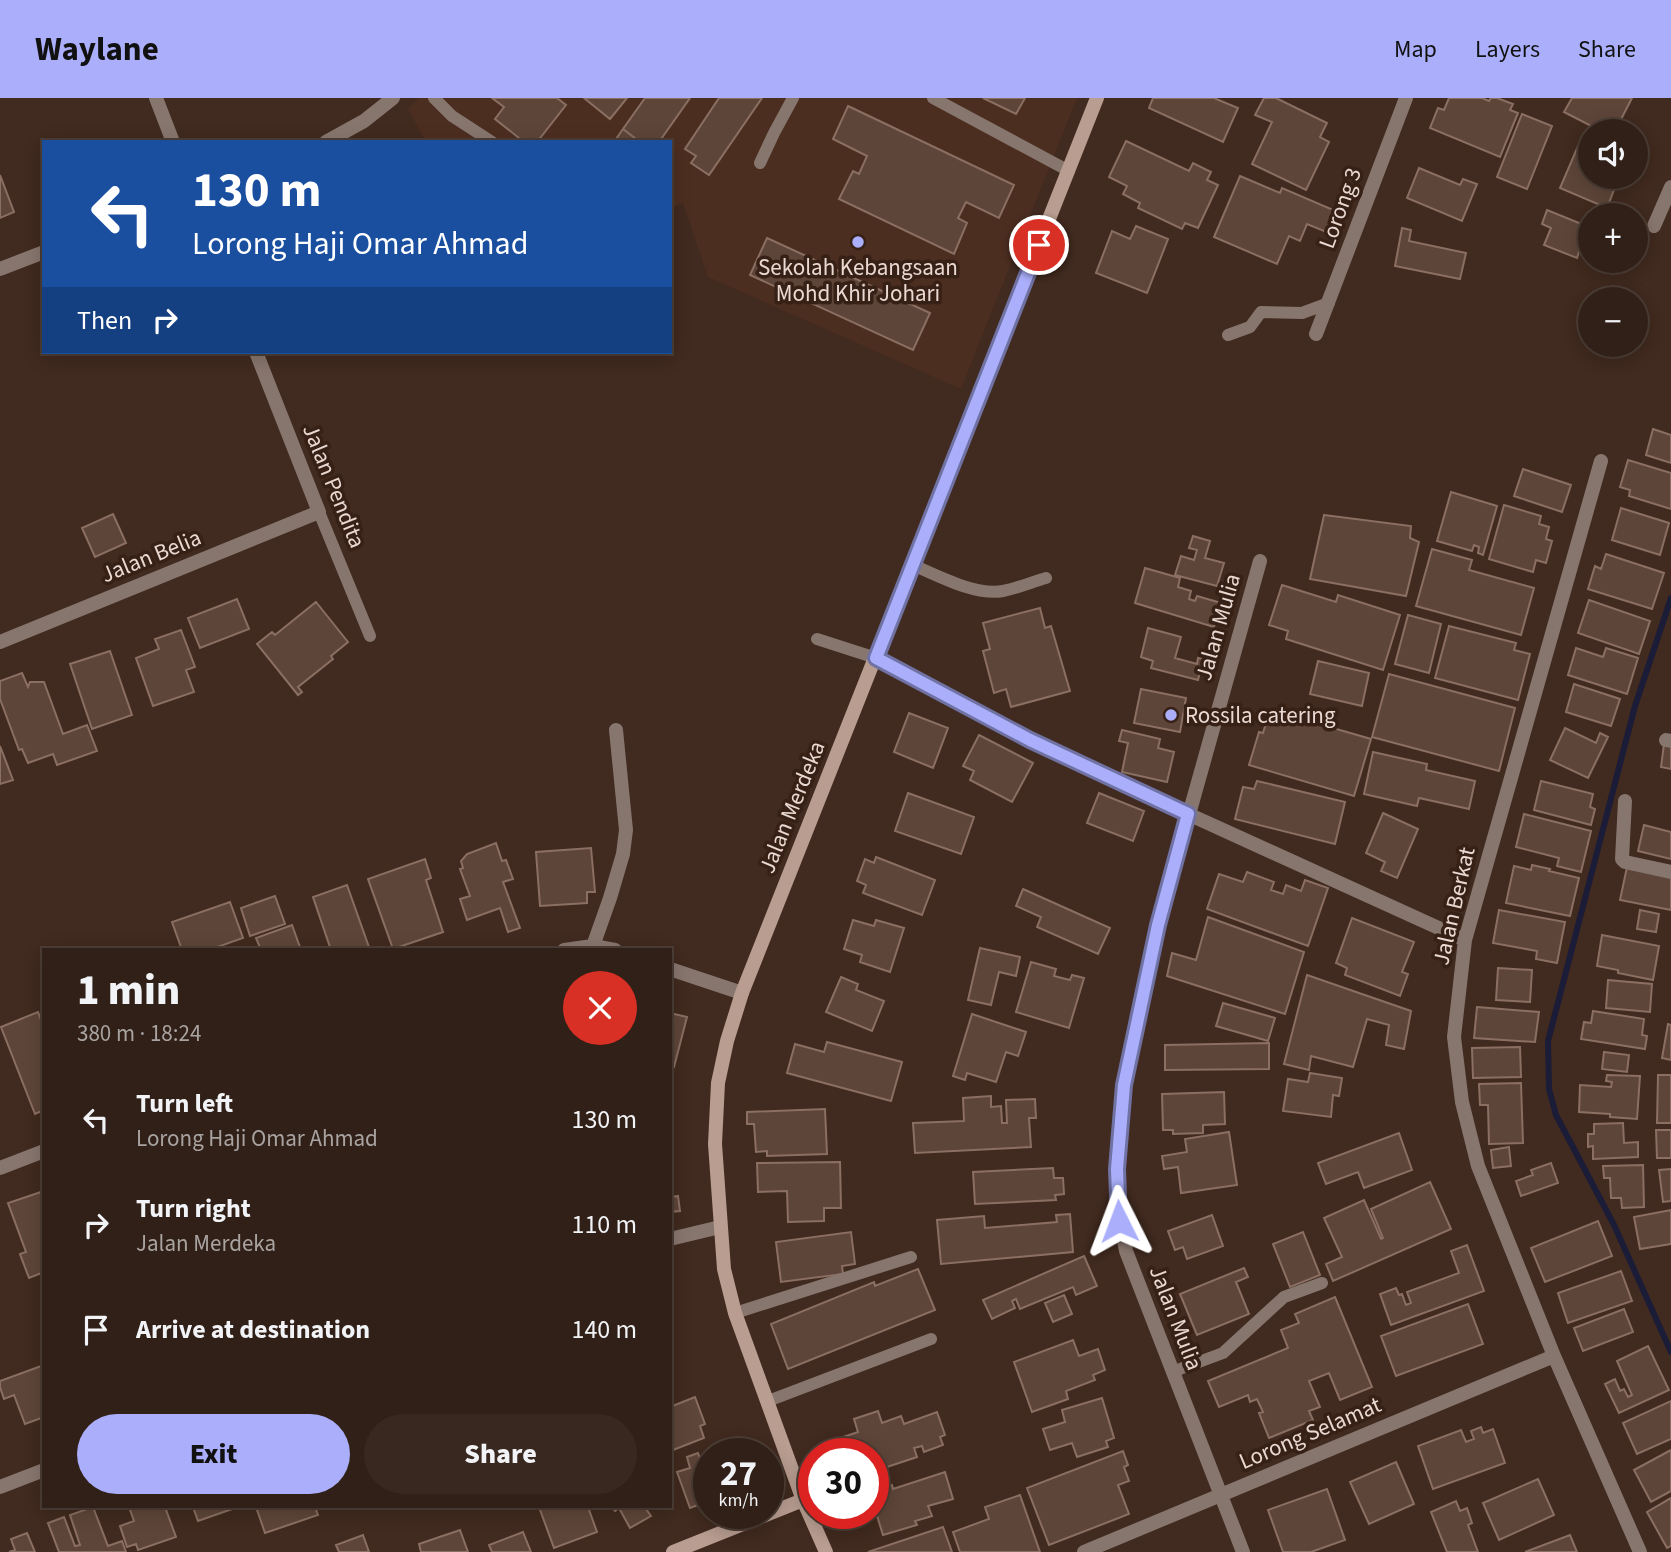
<!DOCTYPE html>
<html lang="en">
<head>
<meta charset="utf-8">
<style>
	:root { --surface:#312017; --page:#392820; --text:#f1f3f6; --muted:#a8a3a1; --line:#4c3e36; --accent:#abaffb }
	body { margin:0; font-family:"Source Sans 3",sans-serif; background:var(--page); color:var(--text); height:100vh; display:flex; flex-direction:column; font-size:26px; white-space:nowrap }
	* { box-sizing:border-box; margin:0 }
	p { font-size:23px; color:var(--muted) }
	.icon { flex:none; width:38px; height:38px; fill:none; stroke:currentColor; stroke-width:2; stroke-linecap:round; stroke-linejoin:round }
	.map { position:relative; flex:1; overflow:hidden }
	.drawer { position:absolute; left:42px; top:850px; width:630px; height:560px; display:flex; flex-direction:column; background:var(--surface); border-radius:0px; box-shadow:0 4px 18px #0003,0 0 0 2px var(--line) }
	.drawer>* { flex:none }
	.top-card { position:absolute; left:42px; top:42px; width:630px; height:214px; border-radius:0px; box-shadow:0 4px 18px #0003,0 0 0 2px var(--line); background:#1a4fa0; color:#fff; overflow:hidden }
	.fabs { position:absolute; left:1578px; top:21px; display:grid; gap:14px }
	.fabs a { display:grid; place-items:center; width:70px; height:70px; border-radius:50%; background:var(--surface); box-shadow:0 4px 18px #0003,0 0 0 2px var(--line); font-size:35px }
	.speed { position:absolute; left:693px; top:1340px; display:flex; gap:14px; font-size:35px; font-weight:700; text-align:center }
	.speed>* { display:grid; place-content:center; width:91px; height:91px; border-radius:50%; background:var(--surface); box-shadow:0 4px 18px #0003,0 0 0 2px var(--line); line-height:1 }
	.speed small { font-size:18px; font-weight:400 }
	.speed .limit { border:10px solid #d22; background:#fff; color:#111 }
	.pin { position:absolute; display:grid; place-items:center; width:60px; height:60px; color:#fff; margin:-30px; border:4px solid #fff; border-radius:50%; box-shadow:0 2px 7px #0007 }
	.me { position:absolute; width:77px; margin:-38px; rotate:357deg; stroke-linejoin:round; filter:drop-shadow(0 0 5px #0008) }
	.turn { display:flex; align-items:center; gap:24px; height:147px; padding:0 35px; font-size:32px }
	.turn .icon { width:91px; height:91px; stroke-width:2.5 }
	.turn b { display:block; font-size:49px; line-height:60px }
	.then { display:flex; align-items:center; height:66px; padding:0 35px; background:#0003; gap:14px; font-size:26px }
	.round { display:grid; place-items:center; flex:none; width:74px; height:74px; border-radius:37px; background:var(--page) }
	.headline { display:flex; align-items:center; justify-content:space-between; height:119px; padding:0 35px }
	h1 { font-size:42px; font-weight:800; line-height:52px }
	.button { display:flex; gap:14px; margin-top:auto; padding:14px 35px }
	.button a { flex:1; height:80px; border-radius:42px; background:var(--accent); color:#111; font-size:28px; font-weight:800; line-height:80px; text-align:center }
	.button a+a { background:var(--page); color:var(--text) }
	ul { padding:0; list-style:none }
	li { display:flex; align-items:center; gap:21px; height:105px; padding:0 35px }
	li div { flex:1 }
	li b { display:block; font-size:26px }
	li em { font-style:normal }
	header { display:flex; align-items:center; gap:42px; box-sizing:border-box; height:98px; padding:0 35px; background:var(--accent); color:#111 }
	header strong { font-size:33px }
	nav { display:flex; gap:38px; margin-inline-start:auto; font-size:24px }
	.map>svg:first-child { display:block }
</style>
</head>
<body>
<header>
<strong>Waylane</strong>
<nav><a>Map</a><a>Layers</a><a>Share</a></nav>
</header>
<div class="map">
<svg width="1671" height="1454" viewBox="0 0 1671 1454">
	<rect width="100%" height="100%" fill="#412a1f"/>
	<path fill="#4c2e20" d="M419,0h658l-116,291 -253,-112 -25,-74 -13,5v-66h-244l-18,-33z"/>
	<g fill="none" stroke-linecap="round" stroke-linejoin="round">
		<path stroke="#1b1c38" stroke-width="6" d="M1671,500l-36,108 -87,335 1,48 7,26 58,110 57,127"/>
	</g>
	<path fill="#5e4539" stroke="#8a6f62" stroke-width="2" d="M492,0h65l9,7 -29,37h-13l-29,-23 9,-12z
		M584,0h43l-17,21z
		M645,0h45l-31,44h-19l-17,-13z
		M719,0h43l-53,77 -18,-12 5,-7 -11,-7z
		M983,0h42l-9,16z
		M1153,0h61l24,10 -15,34 -74,-34z
		M1264,0h12l51,25 -7,14 9,5 -23,48 -54,-26 20,-42 -17,-7z
		M1449,0h33l7,3 2,-3h6l16,6 -3,6 8,3 -18,44 -70,-29 8,-20 6,2z
		M1572,0h60l-17,33h-14l-37,-19z
		M848,8l166,79 -15,33 -33,-16 -8,16 9,5 -13,31 -115,-55 14,-28 6,3 8,-18 -34,-17z
		M1522,16l30,12 -25,63 -30,-12z
		M623,31l17,13h-26z
		M1126,43l63,30 4,-8 18,9 -4,8 11,5 -20,43 -13,-5 -3,6 -44,-21 2,-5 -17,-9 4,-8 -18,-9z
		M1578,48l13,6v25h28l-12,31 -47,-20z
		M1419,70l41,17 3,-6 14,5 -15,37 -55,-23z
		M0,77l14,37 -14,6z
		M1240,78l40,17 2,-5 56,24 -9,21 -22,-9 -7,17 -11,-5 -12,28 -63,-27z
		M1547,112l37,15 -2,4 9,4 -1,13 -8,-2 -5,14 -33,-13 7,-17 -9,-4z
		M1136,128l32,13 -21,54 -51,-20 16,-42 18,8z
		M1402,130l9,2 -2,11 57,12 -6,26 -65,-13z
		M767,140l163,75 -17,37 -163,-75z
		M1653,331l18,6v28l-25,-8z
		M1628,362l43,13v36l-42,-13 1,-6 -10,-3z
		M1523,371l48,16 -9,27 -48,-16z
		M1451,394l46,14 -14,49 -5,-2 1,-6 -5,-2 -2,6 -35,-10z
		M1504,407l37,11 -2,8 10,3 -3,12 6,2 -6,22 -10,-3 -3,12 -44,-13z
		M1621,410l48,15 -9,32 -48,-15z
		M113,416l13,29 -31,14 -13,-29z
		M1324,417l87,11 -1,12 9,4 -13,54 -96,-17z
		M1193,438l17,5 -5,17 19,5 -7,23 -42,-11 6,-19 13,4 3,-10 -8,-2z
		M1432,451l40,11 -3,10 65,18 -13,47 -105,-29z
		M1606,456l58,19 -12,36 -64,-20 7,-23 6,3z
		M1145,470l35,10 -2,9 13,4 -2,8 6,2 2,-5 24,7 -7,24 -79,-24z
		M1282,487l54,17 2,-7 62,20 -17,55 -97,-31 2,-8 -19,-6z
		M237,501l12,30 -49,19 -12,-30z
		M1589,502l61,21 -11,33 -61,-21z
		M316,504l32,40 -17,14 2,3 -35,28 4,5 -4,3 -41,-51 15,-12 3,3z
		M1040,510l5,20 6,-2 19,65 -59,16 -5,-18 -12,4 -11,-42 7,-2 -7,-26z
		M1408,517l33,9 -12,49 -34,-9z
		M1449,528l67,17 -2,7 16,4 -12,46 -83,-22z
		M1148,530l33,9 -6,21 22,6 1,-6 5,1 -5,21 -47,-12 2,-7 -12,-4z
		M181,532l14,37 -9,3 8,22 -41,14 -17,-48 23,-9 -4,-10z
		M1576,550l27,9 3,-9 32,10 -11,36 -59,-19z
		M110,553l22,64 -40,14 -22,-65z
		M1318,563l51,12 -7,33 -52,-12z
		M22,575l6,14 2,-5h14l19,52 24,-9 10,26 -40,14 -4,-11 -25,9 -6,-14 -3,1 -19,-51v-18z
		M1389,576l126,34 -16,63 -127,-34z
		M1574,586l46,15 -9,27 -45,-14z
		M1141,591l45,9 -6,34 -46,-9z
		M909,615l39,15 -15,40 -39,-16z
		M1268,618l32,10 2,-7 69,20 -17,57 -105,-31 10,-33 4,1z
		M1565,630l31,15 4,-10 8,4 -20,41 -38,-18z
		M1122,632l38,9 -2,9 16,4 -7,30 -45,-10 6,-29 -9,-2z
		M979,637l54,28 -21,39 -42,-22 4,-9 -11,-5z
		M1664,646l7,1v24l-10,-2z
		M0,648l13,34 -13,4z
		M1373,654l54,12 -1,6 49,11 -6,28 -50,-11 -2,8 -53,-12z
		M1257,683l88,21 -10,42 -100,-25 8,-32 11,2z
		M1541,683l52,13 -3,13 5,2 -4,16 -57,-15z
		M908,695l66,24 -13,37 -66,-23z
		M1099,695l45,18 -11,30 -46,-18z
		M1383,715l35,16 -21,49 -16,-7 4,-9 -19,-9z
		M1524,716l67,17 -10,41 -24,-6 2,-8 -43,-11z
		M1644,727l27,7v27l-33,-8z
		M496,745l6,18 4,-1 7,19 -10,3 17,46 -12,4 -8,-24 -33,12 -7,-21 10,-3 -10,-27 3,-1 -2,-7 6,-7z
		M591,750l4,44h-8v11l-47,3 -4,-54z
		M876,759l59,23 -13,35 -59,-22 3,-8 -9,-4 8,-22 9,4z
		M425,761l6,19 -5,2 17,52 -50,17 -25,-70z
		M1532,767l18,4 -1,2 30,7 -9,38 -64,-13 8,-37 17,4z
		M1627,769l44,9v34l-51,-10z
		M1247,774l27,10 -3,8 12,4 3,-9 15,6 4,-11 23,8 -20,58 -101,-37 12,-35 24,8z
		M347,787l23,65h-26l-1,-2 -12,2 -18,-53z
		M1023,791l87,39 -12,26 -61,-27 4,-10 -25,-11z
		M275,798l10,28 -35,12 -9,-28z
		M230,804l13,36 -34,12h-27l-10,-28z
		M1499,812l66,12 -8,41 -21,-4 1,-8 -44,-8z
		M1640,812l19,4 -3,18 -19,-3z
		M1208,819l96,35 -19,62 -118,-38 5,-23 24,7z
		M1352,820l62,24 -12,30 6,2 -8,22 -55,-21 2,-7 -11,-5z
		M853,822l21,6 2,-6 28,8 -14,44 -30,-10 2,-7 -18,-6z
		M292,827l9,25h-40l-5,-12z
		M1602,837l57,11 -6,34 -35,-7v-3l-21,-4z
		M980,850l40,9 -4,19 -17,-4 -8,33 -23,-5z
		M1031,864l25,7 -2,7 16,4 2,-5 12,3 -15,50 -53,-16z
		M1498,870l34,2 -2,32 -34,-2z
		M1307,877l104,36 -7,38 -18,-4 3,-20 -22,-6 -14,48 -42,-11 -2,14 -25,-6z
		M841,879l17,7 -2,6 28,11 -12,30 -46,-19z
		M1608,882l44,4 -2,28 -44,-4z
		M1223,905l52,15 -7,23 -52,-15z
		M1477,909l62,5 -4,30 -61,-4z
		M1593,913l51,8 -2,16 5,1 -2,13 -64,-10 3,-17 7,1z
		M38,914l6,16v82l-9,4 -34,-87z
		M670,915l17,4 -13,50 -4,-1z
		M972,916l54,18 -8,24 -12,-4 -10,30 -29,-9 -2,7 -12,-4z
		M1668,926l3,1v35l-9,-2z
		M827,944l75,20 -11,39 -104,-28 8,-29 29,8z
		M1269,945v26l-104,1v-25z
		M1520,949l1,30 -48,1 -1,-30z
		M1604,954l25,3 -2,17 -25,-3z
		M1310,975l32,5 -3,18 -6,-1 -2,22 -48,-6 5,-32 20,3z
		M1607,977l33,1 -3,43 -27,-2v-3l-31,-2 1,-27 31,2 1,-5 -6,-1z
		M1658,977h13v48h-14z
		M1521,985l2,60 -34,1 -1,-39h-8l-1,-21z
		M1224,994l1,32 -22,1v8l-30,1v-4h-10l-1,-36z
		M991,998v11l10,-1 1,17h5l-1,-23 29,-1 1,19h-7l2,29 -116,6 -2,-30 51,-2 -1,-23z
		M825,1011l2,45 -60,2v-5l-11,1 -2,-28h-7v-12z
		M1623,1025l1,20 14,-1v15l-45,2v-13l-5,1v-13h6v-10z
		M1656,1032h15v28h-14z
		M1229,1034l8,53 -56,8 -3,-26 -14,2 -2,-13 25,-4 -2,-13z
		M1399,1035l13,37 -48,18 -6,-16 -32,12 -8,-21z
		M1509,1049l2,19 -18,2 -2,-18z
		M840,1064l1,46h-17v13l-36,1 -1,-31 -29,1 -1,-29z
		M1551,1065l7,20 -37,13 -5,-15 17,-6 -2,-5z
		M1643,1067l1,42 -22,1 -1,-10h-10l-1,-20h-6l-1,-12z
		M1053,1070l1,10h9l1,16 -9,1 1,5 -81,4 -2,-32z
		M1671,1071v32l-8,1 -4,-32z
		M1430,1084l21,47 -118,52 -7,-17 16,-7 -18,-39 40,-18 17,39 2,-1 -12,-29z
		M670,1089l2,10 6,-1 2,15 -10,1z
		M44,1093v81l-15,6 -9,-24 6,-2 -18,-49z
		M1671,1112v34l-31,5 -6,-32z
		M1070,1116l3,38 -132,12 -4,-44 47,-4 1,12 72,-6 -1,-7z
		M1212,1117l11,31 -36,13 -4,-12 -8,3 -7,-19z
		M1598,1123l14,35 -67,26 -14,-34z
		M851,1134l4,32 -13,2 1,8 -62,8 -5,-40z
		M1303,1134l17,43 -30,12 -17,-43z
		M1467,1147l17,46 -93,34 -11,-31 16,-6 3,7 3,-1 4,11 5,-2 -4,-11 52,-19 -8,-22z
		M1084,1158l13,30 -21,9 -3,-8 -53,22 -4,-10 -4,2 3,7 -23,11 -9,-19z
		M1244,1170l4,9 -12,5 13,32 -52,21 -17,-41z
		M918,1171l17,41 -147,59 -17,-45 103,-42 1,4z
		M1621,1173l11,30 -64,22 -10,-30z
		M1064,1197l8,19 -19,8 -8,-19z
		M1335,1199l37,90 -32,13 -11,-27 -20,8 11,26 -11,4 4,9 -44,18 -10,-25 4,-1 -6,-13 -7,3 -2,-7 -29,12 -11,-26 80,-33 -7,-18 18,-7 -4,-9z
		M1468,1206l15,40 -87,32 -15,-40z
		M1624,1211l9,23 -50,19 -9,-23z
		M1073,1242l6,16 19,-7 7,21 -12,5 2,5 -29,11 2,8 -36,13 -18,-50z
		M1648,1248l21,44 -50,23 -14,-29 10,-5 5,12 4,-2 4,8 4,-2 -15,-34z
		M44,1267v52l-19,7 -11,-29 -10,4 -4,-12v-6z
		M695,1299l10,27 -5,2 4,12 -31,12 -3,-5v-38z
		M1102,1300l12,40 -8,3 2,6 -31,10 -5,-14 -22,7 -7,-21 22,-7 -3,-12z
		M1671,1303v38l-34,15 -14,-31z
		M878,1313l4,12 19,-7 3,8 33,-12 8,23 -5,2 3,8 -19,7 -2,-6 -8,2 3,9 -39,13 -2,-7h-3v-9h-37l-5,-13 27,-9 -4,-13z
		M1481,1329l2,6 10,-4 12,34 -72,26 -15,-43 43,-16 5,12 8,-3 -3,-8z
		M1671,1352v41l-20,11 -17,-32z
		M1123,1353l5,14 -4,2 5,14 -11,4 11,29 -80,31 -22,-57z
		M698,1355l4,12 7,-2v38l-19,7 -13,-36 13,-4 -3,-11z
		M1396,1364l18,42 -45,20 -19,-42z
		M945,1374l8,27 -25,7 4,10 -17,5 2,4 -34,10 -10,-32v-12l19,-6 1,4z
		M1538,1381l16,36 -55,25 -16,-37z
		M1327,1391l18,51 -34,12h-28l-15,-42z
		M1020,1397l20,57h-80l-7,-20 36,-13 -4,-12z
		M1671,1400v48l-4,2 -20,-36z
		M1456,1403l4,10 7,-3 5,15 -4,2 10,27h-31l-16,-40z
		M93,1409l15,39 14,-5 4,11h-67l-11,-29 16,-6 11,29 5,-1 -10,-30z
		M129,1409h36l11,30 -38,13 -2,-6 -9,3 -7,-21 14,-5z
		M193,1409h45l-40,14z
		M256,1409h59l3,8 -53,18z
		M539,1409h49l9,25 -43,16z
		M613,1409h36l-3,2 5,7 -21,12 -11,-20 -4,3z
		M943,1429l9,25h-84z
		M460,1432l8,22h-47l-2,-8z
		M523,1434l8,20h-39l-3,-7z
		M27,1435l8,19h-26l6,-2 -4,-11z
		M363,1437l6,17h-30l-3,-7z
		M1570,1437l7,17h-52z"/>
	<g fill="none" stroke-linecap="round" stroke-linejoin="round">
		<path stroke="#87766e" stroke-width="12" d="M434,0l18,18 40,26
			M933,0l136,73
			M760,65l14,-30 19,-35
			M1228,237l22,-8 11,-15 41,1 27,-10
			M319,414l51,124
			M913,467c25,11 63,31 90,26 15,-3 29,-9 43,-13
			M817,541l59,19
			M735,1215l176,-56
			M1172,1274l51,-19 61,-56 38,-14
			M768,1303l163,-62"/>
		<path stroke="#87766e" stroke-width="14" d="M156,0l17,44
			M326,44l38,-21 29,-23
			M1654,128l17,-39
			M0,171l44,-17
			M1316,236l90,-236
			M1601,363l-136,479 -11,97 8,65 16,64 76,190 86,196
			M0,544l319,-130 -63,-160
			M876,560l154,82 158,74 277,126
			M1666,642l5,1
			M1625,703l-3,58 3,3 46,10
			M593,848l17,-48 13,-44 3,-24 -10,-100
			M564,852l29,-4 22,4
			M670,871l72,24
			M0,1070l44,-17
			M670,1141l50,-12
			M0,1389l44,-17
			M1084,1454l470,-196
			M1243,1454l-117,-301 -6,-30 -3,-52 7,-84 34,-160 102,-364"/>
		<path stroke="#b89d90" stroke-width="14" d="M673,1454l130,-52
			M826,1454l-23,-52 -68,-187 -11,-44 -9,-125 3,-61 9,-42 15,-48 355,-895"/>
	</g>
	<g fill="none" stroke-linecap="round" stroke-linejoin="round">
		<defs>
			<path id="route" d="M1039,147l-163,413 154,82 158,74 -30,111 -34,160 -7,84 2,52"/>
		</defs>
		<use href="#route" stroke="#6f72a3" stroke-width="18"/>
		<use href="#route" stroke="#abaffb" stroke-width="12"/>
	</g>
	<g fill="#abaffb" stroke="#372015" stroke-width="2.5">
		<circle cx="858" cy="144" r="7"/>
		<circle cx="1171" cy="617" r="7"/>
	</g>
	<g text-anchor="middle" dominant-baseline="central" stroke-width="7" stroke-linejoin="round" paint-order="stroke">
		<g font-size="23" fill="#e9d9d2" stroke="#372015">
			<text transform="translate(1340 110) rotate(-70)">Lorong 3</text>
			<text transform="translate(334 388) rotate(68)">Jalan Pendita</text>
			<text transform="translate(151 458) rotate(-22)">Jalan Belia</text>
			<text transform="translate(1218 529) rotate(-74)">Jalan Mulia</text>
			<text transform="translate(792 709) rotate(-68)">Jalan Merdeka</text>
			<text transform="translate(1454 808) rotate(-77)">Jalan Berkat</text>
			<text transform="translate(1176 1220) rotate(69)">Jalan Mulia</text>
			<text transform="translate(1310 1335) rotate(-23)">Lorong Selamat</text>
		</g>
		<g font-size="23" fill="#e9d9d2" stroke="#372015">
			<text x="858" y="169">Sekolah Kebangsaan<tspan x="858" dy="26">Mohd Khir Johari</tspan></text>
			<text x="1185" y="617" text-anchor="start">Rossila catering</text>
		</g>
	</g>
</svg>
<div class="fabs">
<a><svg class="icon" aria-label="sound" viewBox="0 0 24 24"><path d="M4 9h4l5-4v14l-5-4H4zM17 9q2 3 0 6"/></svg></a>
<a>+</a>
<a>−</a>
</div>
<div class="speed"><div>27<small>km/h</small></div><div class="limit">30</div></div>
<div class="pin" style="left:1039px;top:147px;background:#d93025"><svg class="icon" aria-label="arrive" viewBox="0 0 24 24"><path d="M6 21V4h12l-3 4 3 4H6"/></svg></div>
<svg class="me" style="left:1119px;top:1123px" viewBox="-20 -20 40 40"><path d="M0-17L14 15 0 8-14 15z" fill="#abaffb" stroke="#fff" stroke-width="4"/></svg>
<div class="top-card">
<div class="turn"><svg class="icon" aria-label="left" viewBox="0 0 24 24"><path d="M17 20v-9H6M10 6l-5 5 5 5"/></svg><div><b>130 m</b>Lorong Haji Omar Ahmad</div></div>
<div class="then">Then<svg class="icon" aria-label="right" viewBox="0 0 24 24"><path d="M7 20v-9h11M14 6l5 5-5 5"/></svg></div>
</div>
<section class="drawer">
<div class="headline"><div><h1>1 min</h1><p>380 m · 18:24</p></div><a class="round" style="background:#d93025;color:#fff"><svg class="icon" aria-label="close" viewBox="0 0 24 24"><path d="M6 6l12 12M18 6L6 18"/></svg></a></div>
<ul>
<li><svg class="icon" aria-label="left" viewBox="0 0 24 24"><path d="M17 20v-9H6M10 6l-5 5 5 5"/></svg><div><b>Turn left</b><p>Lorong Haji Omar Ahmad</p></div><em>130 m</em></li>
<li><svg class="icon" aria-label="right" viewBox="0 0 24 24"><path d="M7 20v-9h11M14 6l5 5-5 5"/></svg><div><b>Turn right</b><p>Jalan Merdeka</p></div><em>110 m</em></li>
<li><svg class="icon" aria-label="arrive" viewBox="0 0 24 24"><path d="M6 21V4h12l-3 4 3 4H6"/></svg><div><b>Arrive at destination</b></div><em>140 m</em></li>
</ul>
<div class="button"><a>Exit</a><a>Share</a></div>
</section>
</div>
</body>
</html>
